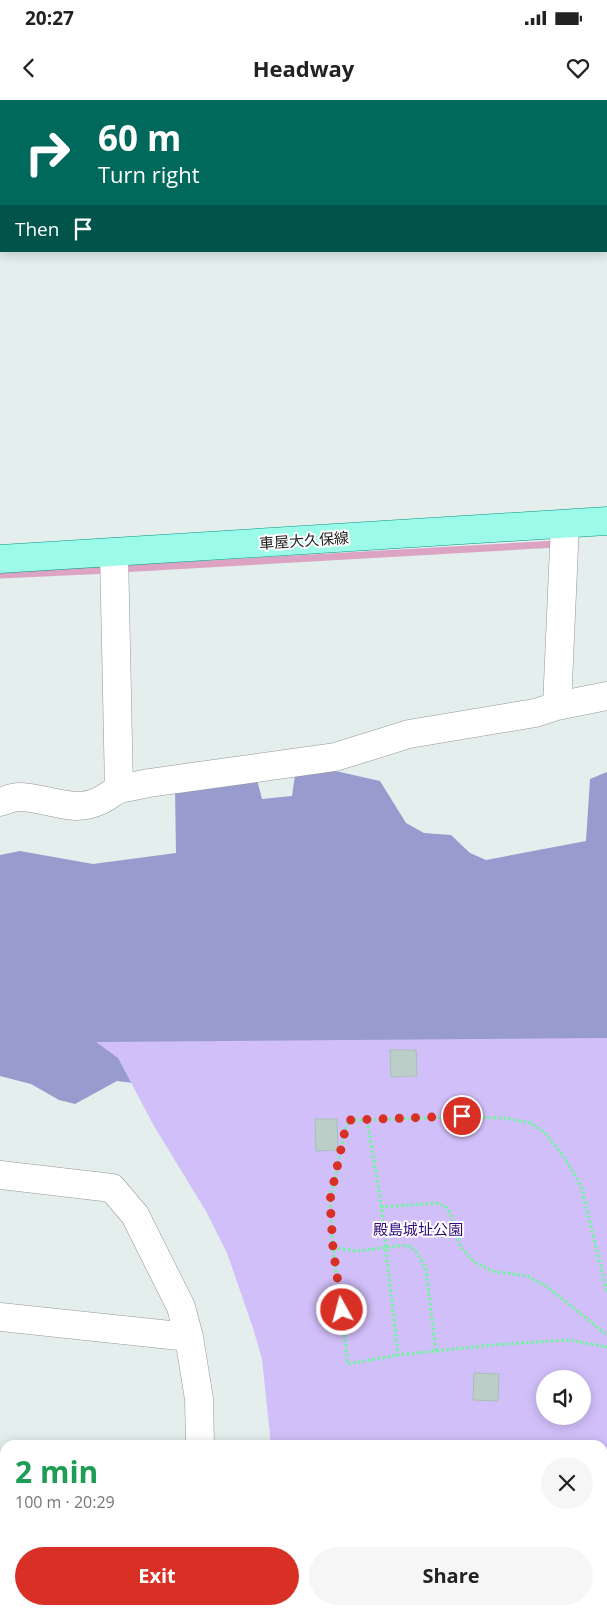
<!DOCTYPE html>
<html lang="en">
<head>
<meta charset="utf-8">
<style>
	:root { --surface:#fff; --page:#f6f6f6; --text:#222; --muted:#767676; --accent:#d93025 }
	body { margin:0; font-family:"Open Sans","Noto Sans JP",sans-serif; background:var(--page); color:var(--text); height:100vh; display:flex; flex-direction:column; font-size:19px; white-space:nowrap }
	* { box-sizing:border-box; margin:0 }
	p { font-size:16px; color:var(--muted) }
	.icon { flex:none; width:28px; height:28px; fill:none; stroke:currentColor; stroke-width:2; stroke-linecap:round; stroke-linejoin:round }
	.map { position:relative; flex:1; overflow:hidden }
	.details { position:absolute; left:0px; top:1340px; width:608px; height:175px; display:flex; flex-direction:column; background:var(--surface); border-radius:15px 15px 0 0; box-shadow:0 2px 12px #0003 }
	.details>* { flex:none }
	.hud { position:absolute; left:0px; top:0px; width:608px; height:152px; box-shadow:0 2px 12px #0003; background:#00695c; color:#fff; overflow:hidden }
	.fabs { position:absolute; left:536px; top:1270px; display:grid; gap:10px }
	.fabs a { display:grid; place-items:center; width:55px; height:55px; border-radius:50%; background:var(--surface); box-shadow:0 2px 12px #0003; font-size:25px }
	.pin { position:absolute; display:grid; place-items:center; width:42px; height:42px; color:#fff; margin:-21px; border:2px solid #fff; border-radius:50%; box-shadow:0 1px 5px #0007 }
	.me { position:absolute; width:55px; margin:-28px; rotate:353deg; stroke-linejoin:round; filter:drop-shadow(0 0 4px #0008) }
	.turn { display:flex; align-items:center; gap:18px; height:105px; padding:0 15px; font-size:22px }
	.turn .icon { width:65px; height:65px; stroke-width:2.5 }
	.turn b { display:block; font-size:35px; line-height:42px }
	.then { display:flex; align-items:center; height:48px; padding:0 15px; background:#0003; gap:10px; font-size:19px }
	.round { display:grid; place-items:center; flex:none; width:52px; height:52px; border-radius:26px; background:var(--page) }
	.summary { display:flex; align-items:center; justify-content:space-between; height:85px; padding:0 15px }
	h1 { font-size:30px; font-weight:700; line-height:38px; color:#1e9e55 }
	.action { display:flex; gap:10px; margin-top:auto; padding:10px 15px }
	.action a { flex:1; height:58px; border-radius:30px; background:var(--accent); color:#fff; font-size:20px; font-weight:700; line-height:58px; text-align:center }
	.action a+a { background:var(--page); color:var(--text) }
	.status { display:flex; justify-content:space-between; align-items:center; height:35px; padding:0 25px; background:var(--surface); direction:ltr }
	.status svg { height:14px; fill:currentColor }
	header { display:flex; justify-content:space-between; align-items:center; height:65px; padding:0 15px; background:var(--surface); font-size:22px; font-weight:700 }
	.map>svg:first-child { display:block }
</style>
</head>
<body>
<div class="status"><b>20:27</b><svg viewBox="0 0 49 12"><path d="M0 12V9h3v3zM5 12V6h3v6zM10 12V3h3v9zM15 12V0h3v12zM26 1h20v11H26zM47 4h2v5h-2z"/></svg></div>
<header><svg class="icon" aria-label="back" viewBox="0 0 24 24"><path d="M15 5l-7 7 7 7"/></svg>Headway<svg class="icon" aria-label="heart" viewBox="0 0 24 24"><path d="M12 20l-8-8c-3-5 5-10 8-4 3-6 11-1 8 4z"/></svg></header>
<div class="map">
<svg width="607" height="1515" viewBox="0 0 607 1515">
	<rect width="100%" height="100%" fill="#e3eeed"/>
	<path fill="#cee4ed" d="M2,1493h3v17h377l1,5h-383v-16z"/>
	<path fill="#989bce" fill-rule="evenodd" d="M296,668l35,2 49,11 26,42 18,10 27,2 19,18 16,7 100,-19 4,-62 17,-7v349l-24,236 19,88h-190l-279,-362 -16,-2 -42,23 -16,-4 -28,-16 -31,-8v-221l20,-4 73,13 83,-11 -1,-65 82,-8 5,19 30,-3zM545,1279h37v37h-37z"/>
	<path fill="#d1bff9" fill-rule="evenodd" d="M607,938v448h-4l-1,-41h-331l-9,-86 -9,-31 -26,-75 -20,-40 -53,-87 -36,-68 -22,-16zM545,1279h37v37h-37z"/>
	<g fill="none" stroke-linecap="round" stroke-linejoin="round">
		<path stroke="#dca3c2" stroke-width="7" d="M120,469l436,-25
			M0,475l109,-5"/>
	</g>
	<path fill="#bccec8" stroke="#a5c0b7" d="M390,950h26l1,26 -26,1z
		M315,1019h22l1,31 -22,1z
		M474,1273l25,1 -1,27 -25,-1z"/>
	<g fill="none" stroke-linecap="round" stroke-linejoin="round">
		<defs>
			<path id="minor" d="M71,0v1
				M606,102h1
				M557,606l8,-182
				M119,689l30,-6 186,-26 74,-23 126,-21 22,-7 50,-10
				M0,702c6,-2 13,-5 19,-5 27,0 53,17 80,4 7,-3 13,-8 20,-12l-5,-237
				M0,1075l112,13 23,27 46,92 8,30 -189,-20
				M189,1237l10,62 1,46
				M0,1365h5
				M602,1458l5,-1
				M0,1464l5,-1
				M595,1510l1,5"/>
			<path id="major" d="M0,459l607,-38"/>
		</defs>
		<use href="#minor" stroke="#979797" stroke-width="29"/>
		<use href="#major" stroke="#019686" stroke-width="29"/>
		<path stroke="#69f999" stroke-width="3" stroke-dasharray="2.5 2.5" stroke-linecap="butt" d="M367,1020h-17l-4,7 -16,73 3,48 15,116 50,-9
			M381,1107l57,-4 8,4 5,8 9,31 13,15 19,10 35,5 19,10 61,49
			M333,1148l25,3 48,-6 9,5 7,11 4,9 10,81
			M607,1191l-26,-105 -16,-28 -20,-25 -14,-10 -26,-5 -43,-1 -95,3 13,77 18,158 94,-10 76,-5 39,7
			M395,1510v5"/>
		<use href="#minor" stroke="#fff" stroke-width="28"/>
		<use href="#major" stroke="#9bfbe8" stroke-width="28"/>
	</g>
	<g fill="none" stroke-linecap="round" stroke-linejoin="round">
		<path stroke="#d93025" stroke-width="9" stroke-dasharray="0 16.2" d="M342,1210l-9,-62 -3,-48 16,-74 4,-6 112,-4"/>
	</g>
	<g text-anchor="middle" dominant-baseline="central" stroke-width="4" stroke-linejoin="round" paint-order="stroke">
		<g font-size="15" fill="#1d1d1d" stroke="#fff">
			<text transform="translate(304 440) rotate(-4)">車屋大久保線</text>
		</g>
		<g font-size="15" fill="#2e0c7b" stroke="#fff">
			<text x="418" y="1129">殿島城址公園</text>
		</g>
	</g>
</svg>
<div class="fabs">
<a><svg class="icon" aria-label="sound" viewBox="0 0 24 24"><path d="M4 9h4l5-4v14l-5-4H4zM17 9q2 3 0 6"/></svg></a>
</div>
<div class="pin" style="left:462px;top:1016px;background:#d93025"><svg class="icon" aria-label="arrive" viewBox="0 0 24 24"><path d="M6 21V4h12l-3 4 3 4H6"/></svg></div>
<svg class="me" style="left:342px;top:1210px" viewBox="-20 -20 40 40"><circle r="17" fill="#d93025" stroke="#fff" stroke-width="3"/><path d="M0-11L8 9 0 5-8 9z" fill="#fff"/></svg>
<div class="hud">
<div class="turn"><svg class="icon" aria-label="right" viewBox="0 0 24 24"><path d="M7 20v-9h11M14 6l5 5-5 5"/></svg><div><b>60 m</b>Turn right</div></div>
<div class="then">Then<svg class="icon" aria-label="arrive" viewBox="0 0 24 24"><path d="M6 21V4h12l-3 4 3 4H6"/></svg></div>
</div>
<section class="details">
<div class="summary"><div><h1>2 min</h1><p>100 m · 20:29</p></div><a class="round"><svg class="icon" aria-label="close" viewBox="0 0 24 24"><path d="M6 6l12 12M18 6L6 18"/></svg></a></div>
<div class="action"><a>Exit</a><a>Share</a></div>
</section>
</div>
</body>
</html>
